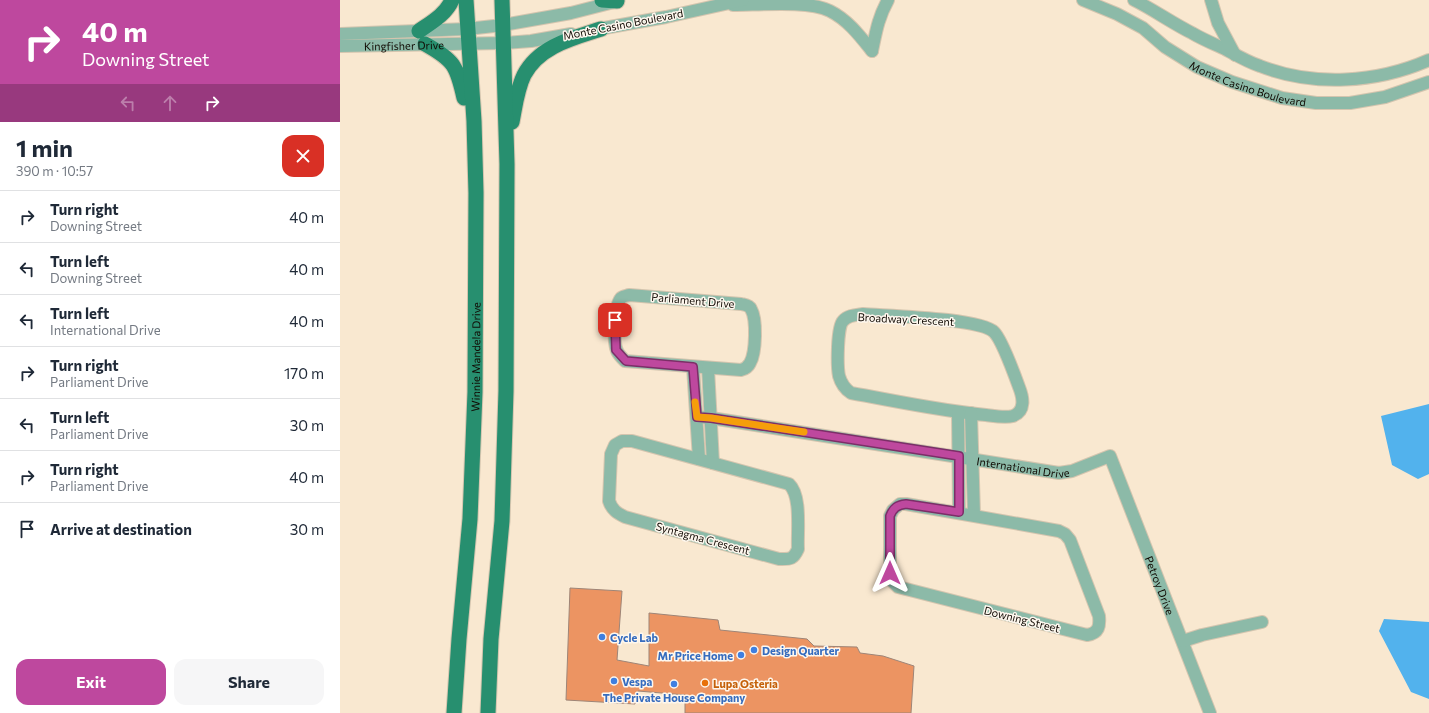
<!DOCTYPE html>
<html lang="en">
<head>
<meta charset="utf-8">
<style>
	:root { --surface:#fff; --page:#f6f6f7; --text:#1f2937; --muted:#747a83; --line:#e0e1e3; --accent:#be489e }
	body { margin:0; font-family:Commissioner,sans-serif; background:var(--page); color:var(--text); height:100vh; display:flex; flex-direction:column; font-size:15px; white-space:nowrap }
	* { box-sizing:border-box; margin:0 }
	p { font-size:13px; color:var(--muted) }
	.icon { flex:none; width:22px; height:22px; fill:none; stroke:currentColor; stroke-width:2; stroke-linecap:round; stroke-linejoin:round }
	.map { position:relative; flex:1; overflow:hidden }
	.panel { display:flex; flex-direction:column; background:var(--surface); width:340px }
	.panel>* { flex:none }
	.guide { background:#be489e; color:#fff; overflow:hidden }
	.pin { position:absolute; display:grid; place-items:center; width:34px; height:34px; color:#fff; margin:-17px; border-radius:8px; box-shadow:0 2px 6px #0006 }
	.me { position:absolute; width:44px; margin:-22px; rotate:0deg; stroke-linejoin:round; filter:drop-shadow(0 0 3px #0008) }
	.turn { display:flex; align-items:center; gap:14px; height:84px; padding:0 16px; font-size:18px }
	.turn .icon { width:52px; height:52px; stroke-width:2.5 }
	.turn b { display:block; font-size:28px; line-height:34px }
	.lanes { display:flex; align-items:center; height:38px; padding:0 16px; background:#0003; justify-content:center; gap:20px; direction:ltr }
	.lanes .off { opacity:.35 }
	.round { display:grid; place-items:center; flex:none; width:42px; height:42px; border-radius:12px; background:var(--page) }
	.head { display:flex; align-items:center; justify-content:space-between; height:68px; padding:0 16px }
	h1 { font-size:24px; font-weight:700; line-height:30px }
	.primary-button { display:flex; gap:8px; margin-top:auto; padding:8px 16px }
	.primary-button a { flex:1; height:46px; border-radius:12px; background:var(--accent); color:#fff; font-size:16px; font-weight:700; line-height:46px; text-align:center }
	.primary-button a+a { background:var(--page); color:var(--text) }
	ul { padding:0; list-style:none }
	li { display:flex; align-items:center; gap:12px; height:52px; padding:0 16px; border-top:1px solid var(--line) }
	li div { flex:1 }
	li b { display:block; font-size:15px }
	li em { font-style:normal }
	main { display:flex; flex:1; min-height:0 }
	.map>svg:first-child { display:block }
</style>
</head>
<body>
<main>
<section class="panel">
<div class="guide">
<div class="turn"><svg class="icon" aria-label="right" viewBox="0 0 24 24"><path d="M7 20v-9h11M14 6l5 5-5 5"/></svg><div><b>40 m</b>Downing Street</div></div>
<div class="lanes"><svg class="icon off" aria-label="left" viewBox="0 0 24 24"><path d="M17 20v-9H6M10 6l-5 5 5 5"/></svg><svg class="icon off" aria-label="ahead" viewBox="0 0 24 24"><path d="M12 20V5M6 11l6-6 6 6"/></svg><svg class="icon" aria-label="right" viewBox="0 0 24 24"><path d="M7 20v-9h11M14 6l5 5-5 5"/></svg></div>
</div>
<div class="head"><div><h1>1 min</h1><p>390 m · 10:57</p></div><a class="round" style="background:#d93025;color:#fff"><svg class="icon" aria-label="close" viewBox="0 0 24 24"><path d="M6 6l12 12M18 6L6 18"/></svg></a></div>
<ul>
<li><svg class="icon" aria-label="right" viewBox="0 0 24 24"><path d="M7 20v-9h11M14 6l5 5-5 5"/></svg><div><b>Turn right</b><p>Downing Street</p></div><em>40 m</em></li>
<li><svg class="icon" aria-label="left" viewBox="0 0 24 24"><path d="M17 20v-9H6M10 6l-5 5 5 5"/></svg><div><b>Turn left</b><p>Downing Street</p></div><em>40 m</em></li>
<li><svg class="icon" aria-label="left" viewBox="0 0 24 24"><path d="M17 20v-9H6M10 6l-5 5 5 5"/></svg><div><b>Turn left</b><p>International Drive</p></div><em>40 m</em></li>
<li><svg class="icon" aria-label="right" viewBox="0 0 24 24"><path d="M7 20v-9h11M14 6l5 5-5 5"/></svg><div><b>Turn right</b><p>Parliament Drive</p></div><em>170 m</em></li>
<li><svg class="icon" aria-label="left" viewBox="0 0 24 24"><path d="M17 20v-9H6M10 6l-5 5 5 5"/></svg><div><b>Turn left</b><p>Parliament Drive</p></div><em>30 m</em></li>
<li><svg class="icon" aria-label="right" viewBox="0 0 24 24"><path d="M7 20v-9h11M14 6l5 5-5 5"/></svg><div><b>Turn right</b><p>Parliament Drive</p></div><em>40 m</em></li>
<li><svg class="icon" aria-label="arrive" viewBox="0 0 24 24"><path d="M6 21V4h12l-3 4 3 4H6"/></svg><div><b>Arrive at destination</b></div><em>30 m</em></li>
</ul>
<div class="primary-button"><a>Exit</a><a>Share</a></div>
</section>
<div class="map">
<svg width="1089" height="713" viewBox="0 0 1089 713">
	<rect width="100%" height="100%" fill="#f9e8d0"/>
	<path fill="#52b2ed" d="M1089,404v70l-11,5 -26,-14 -11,-49z
		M1044,619l45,3v77l-18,-7 -32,-61z"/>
	<path fill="#ec9462" stroke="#9e8577" d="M230,588l52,3 -5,69 32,6v-53l69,7 2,10 87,9 7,7 43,1 3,6 23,3 31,10 -3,47h-226v-18l-47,-4 -3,13 -69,-4z"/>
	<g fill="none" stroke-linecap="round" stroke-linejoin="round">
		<defs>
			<g id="minor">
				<path id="s1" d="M743,0l34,14 26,14 22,19 32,20 35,15 50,16 34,5h34l35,-6 44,-15"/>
				<path d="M794,0c20,10 38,23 58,33 10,6 22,11 33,16 11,6 23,13 35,17 54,21 117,17 169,-6"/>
				<path d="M871,0l7,23 17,32"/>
				<path d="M393,5c25,0 76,-5 97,6 18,9 30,25 42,40"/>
				<path d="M253,30l73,-13 77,-17"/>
				<path d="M0,34l127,-5 36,-4 68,-12 43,-11"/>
				<path id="s2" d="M0,46l163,-3 28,-2 40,-7"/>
				<path d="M532,51c4,-19 6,-33 16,-51"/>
				<path d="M289,295l112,9c4,1 8,1 10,5 6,10 5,44 -1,54 -2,4 -5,6 -9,7l-116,-9c-3,-3 -6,-6 -8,-10 -4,-9 -3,-45 4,-53 2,-2 5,-2 8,-3z"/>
				<path d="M523,314c25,2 117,4 131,18 8,8 21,44 25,55 4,10 7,24 -6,29 -8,2 -19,0 -27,-1 -45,-4 -90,-14 -135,-22 -6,-4 -10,-10 -12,-17 -2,-10 -2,-49 4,-55 5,-6 13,-6 20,-7z"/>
				<path d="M353,367l6,92"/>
				<path d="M368,368l5,95"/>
				<path d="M618,412l1,100"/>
				<path d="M631,413l3,102"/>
				<path id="s3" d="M357,417l14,1 348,55 13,-2 38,-15 100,257"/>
				<path d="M282,441h10l157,43c13,12 8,48 9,65 -5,11 -8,10 -19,10l-154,-42c-8,-4 -13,-7 -16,-16l2,-47 4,-9z"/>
				<path d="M560,504h6l153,27 6,3 5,6 29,76c1,10 0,17 -12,19l-189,-48 -6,-6 -2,-8v-57l3,-6z"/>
				<path d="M843,641l19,-6 60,-13"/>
			</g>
			<g id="major">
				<path d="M262,0l15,1"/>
				<path d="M79,31c13,-9 27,-17 33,-31"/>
				<path d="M85,44c29,16 32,22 39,54"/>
				<path d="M172,122c3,-15 5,-33 12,-47 15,-29 49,-37 77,-46"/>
				<path id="s4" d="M114,713l5,-74 11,-120 5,-127 1,-199 -2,-72 -8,-121"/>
				<path d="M148,713l3,-74 11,-118 4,-130 1,-227 -5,-164"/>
			</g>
		</defs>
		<use href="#minor" stroke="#d4c5af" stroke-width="14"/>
		<use href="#major" stroke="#d4c5af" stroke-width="17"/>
		<use href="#minor" stroke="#8cbaa8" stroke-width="12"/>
		<use href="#major" stroke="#278f6f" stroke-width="15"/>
	</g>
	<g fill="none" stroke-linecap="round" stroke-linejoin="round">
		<defs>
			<path id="route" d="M275,320l1,30 10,11 67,6 4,50 14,1 248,38v56l-53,-8c-9,1 -13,4 -16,12v57"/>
		</defs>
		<use href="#route" stroke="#7c2f67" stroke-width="10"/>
		<use href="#route" stroke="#be489e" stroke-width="7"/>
		<path stroke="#f59e0b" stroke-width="7" d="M355,402l2,15 14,1 93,14"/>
	</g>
	<g fill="#3f7fe0" stroke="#fef7ee" stroke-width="1.5">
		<circle cx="262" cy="637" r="4"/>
		<circle cx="414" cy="650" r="4"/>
		<circle cx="401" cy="655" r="4"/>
		<circle cx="274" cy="681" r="4"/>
		<circle cx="334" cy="684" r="4"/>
	</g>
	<circle fill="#e8710a" stroke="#fef7ee" stroke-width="1.5" cx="365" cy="683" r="4"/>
	<g text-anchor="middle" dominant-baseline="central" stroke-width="3" stroke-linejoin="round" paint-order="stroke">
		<g font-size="11" fill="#110b04" stroke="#fef7ee">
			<text transform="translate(283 24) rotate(-11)">Monte Casino Boulevard</text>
			<text stroke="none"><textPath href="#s2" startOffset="64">Kingfisher Drive</textPath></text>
			<text stroke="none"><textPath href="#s1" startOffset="187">Monte Casino Boulevard</textPath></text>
			<text transform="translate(353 300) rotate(5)">Parliament Drive</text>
			<text transform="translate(566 319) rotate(3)">Broadway Crescent</text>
			<text stroke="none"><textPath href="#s4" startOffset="357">Winnie Mandela Drive</textPath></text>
			<text stroke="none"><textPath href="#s3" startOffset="330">International Drive</textPath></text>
			<text transform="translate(363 538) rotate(15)">Syntagma Crescent</text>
			<text stroke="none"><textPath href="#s3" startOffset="559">Petroy Drive</textPath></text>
			<text transform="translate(682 619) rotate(14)">Downing Street</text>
		</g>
		<g font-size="11" font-weight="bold" fill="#366cbe" stroke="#fef7ee" text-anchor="start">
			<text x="270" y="637">Cycle Lab</text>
			<text x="422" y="650">Design Quarter</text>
			<text x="393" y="655" text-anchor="end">Mr Price Home</text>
			<text x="282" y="681">Vespa</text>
			<text x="334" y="697" text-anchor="middle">The Private House Company</text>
		</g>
		<g font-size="11" font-weight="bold" fill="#c56008" stroke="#fef7ee" text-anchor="start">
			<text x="373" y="683">Lupa Osteria</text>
		</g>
	</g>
</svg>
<div class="pin" style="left:275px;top:320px;background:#d93025"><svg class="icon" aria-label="arrive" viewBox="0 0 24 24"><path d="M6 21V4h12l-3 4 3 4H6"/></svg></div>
<svg class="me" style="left:550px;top:573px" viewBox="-20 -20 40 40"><path d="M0-17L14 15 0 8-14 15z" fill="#be489e" stroke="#fff" stroke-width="4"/></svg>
</div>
</main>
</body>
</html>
